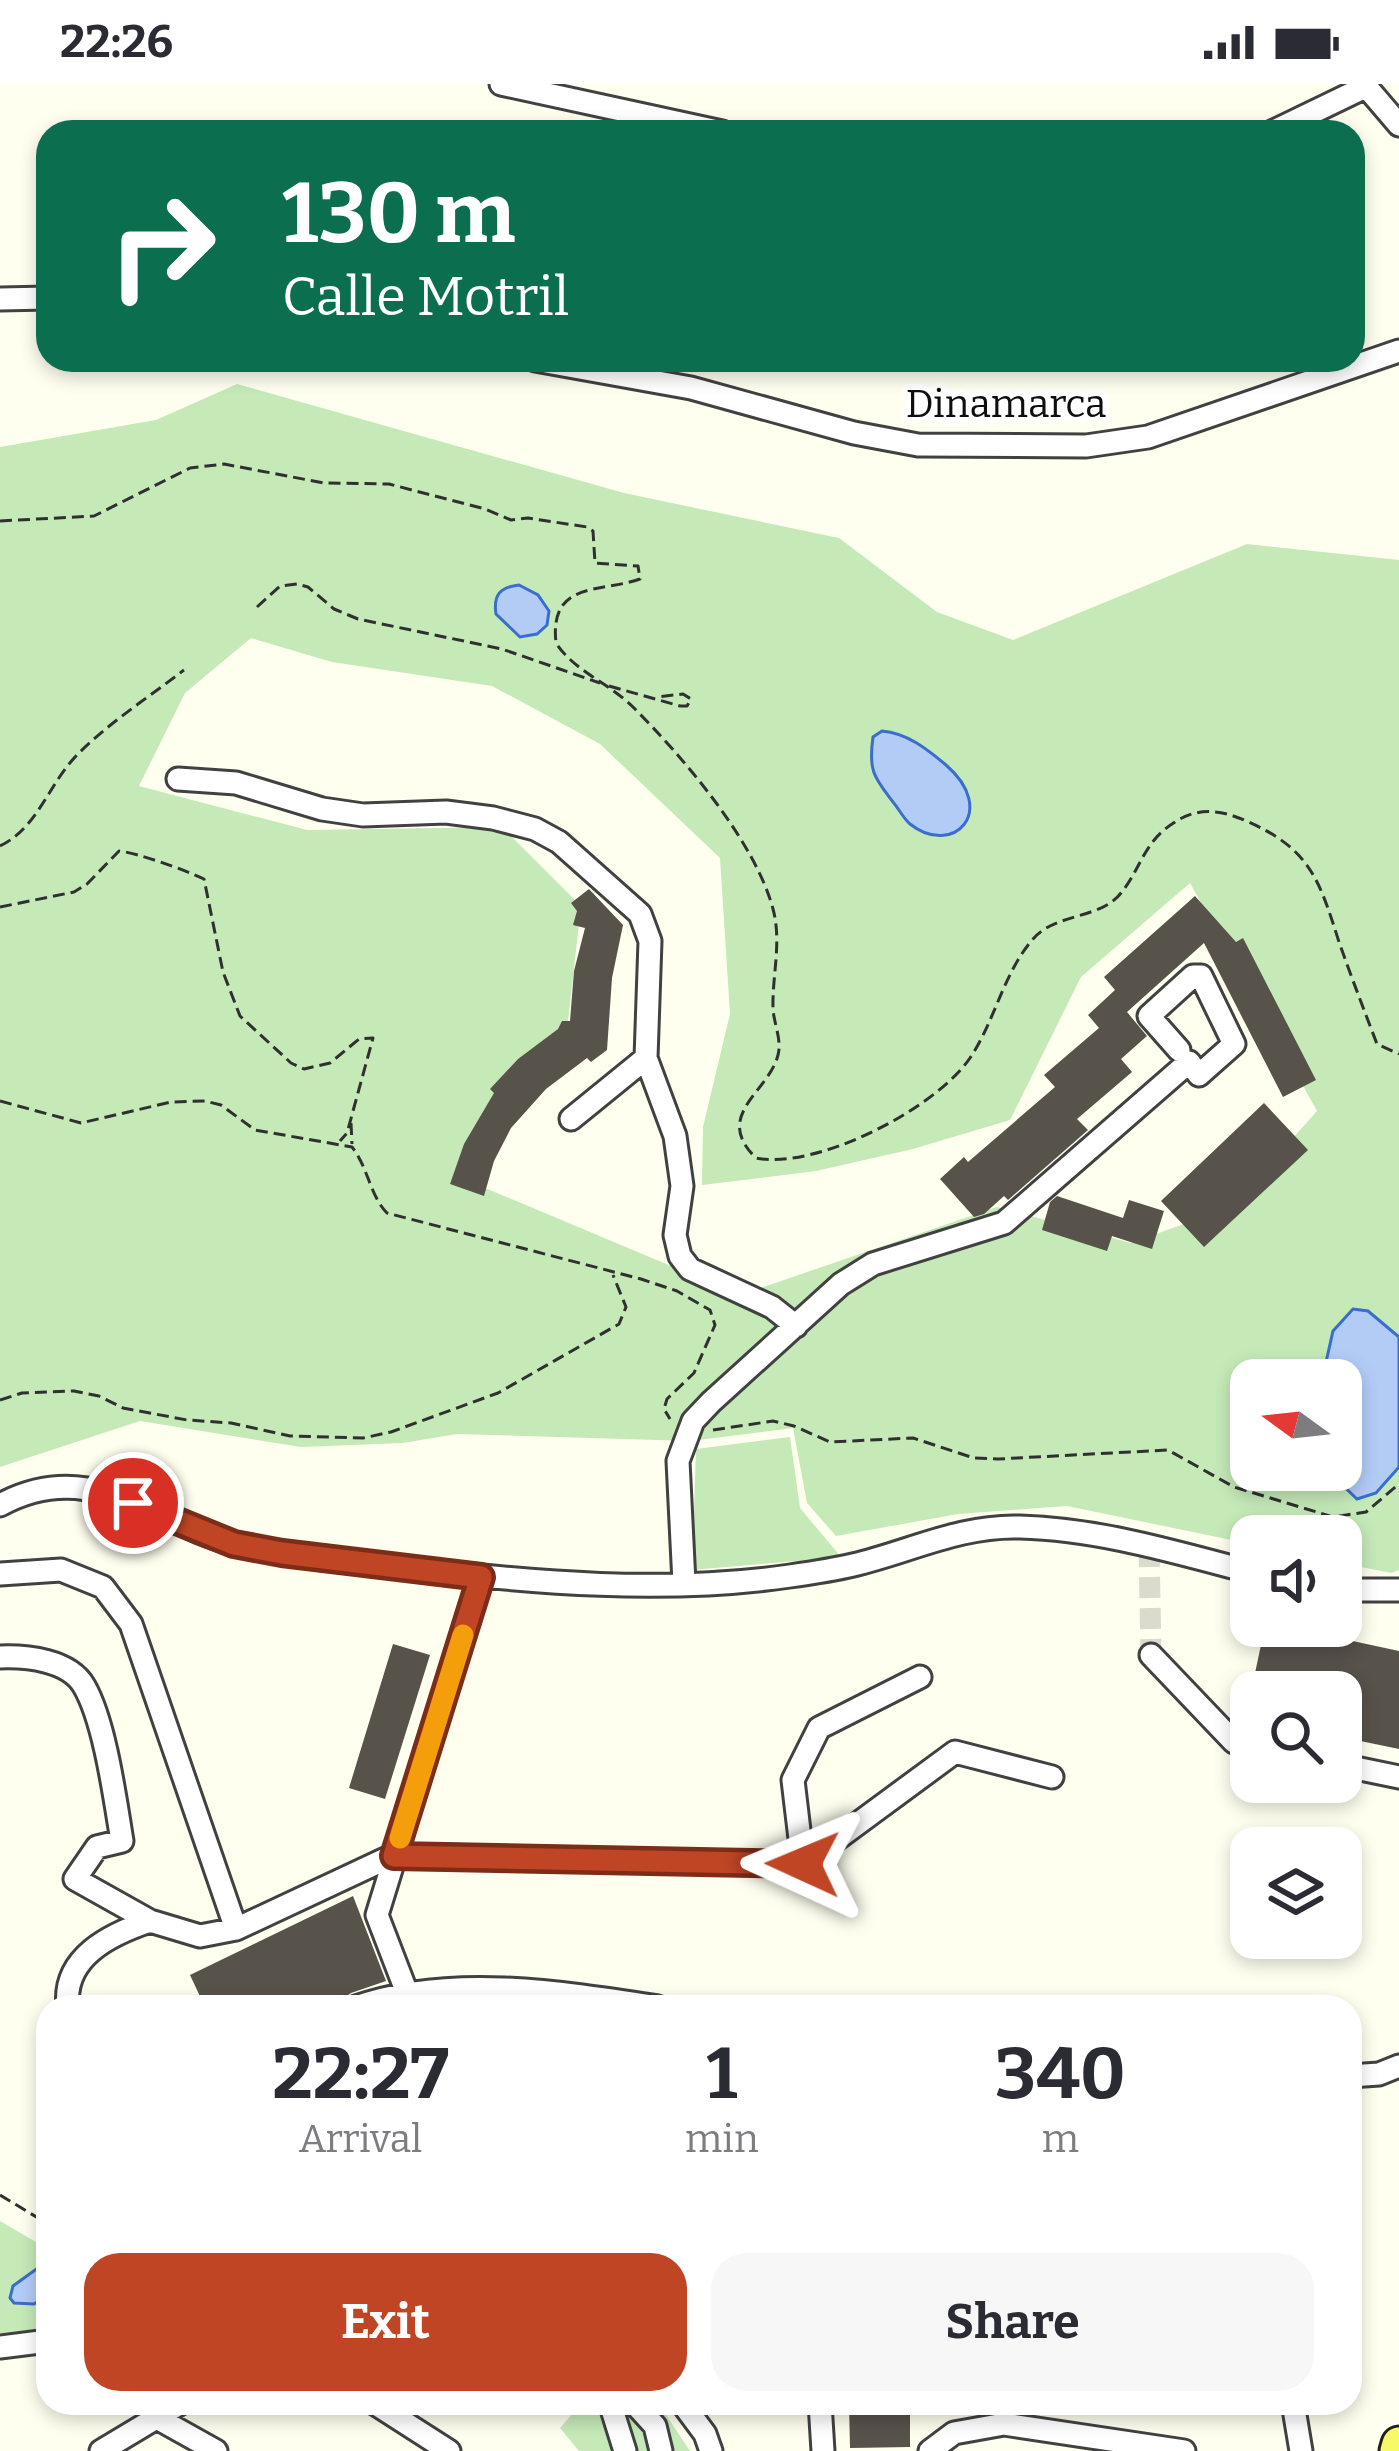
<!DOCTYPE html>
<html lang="en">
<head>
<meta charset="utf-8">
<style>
	:root { --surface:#fff; --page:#f7f7f7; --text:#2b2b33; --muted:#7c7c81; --accent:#bf4525 }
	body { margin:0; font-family:Bitter,serif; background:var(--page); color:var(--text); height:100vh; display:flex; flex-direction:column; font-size:45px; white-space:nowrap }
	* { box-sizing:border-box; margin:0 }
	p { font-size:39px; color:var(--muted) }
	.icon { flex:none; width:66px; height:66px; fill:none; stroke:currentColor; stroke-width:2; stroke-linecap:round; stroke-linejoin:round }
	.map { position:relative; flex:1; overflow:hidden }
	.drawer { position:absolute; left:36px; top:1911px; width:1326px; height:420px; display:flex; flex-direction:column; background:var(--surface); border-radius:36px; box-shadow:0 6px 18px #0003 }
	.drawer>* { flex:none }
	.hud { position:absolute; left:36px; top:36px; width:1329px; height:252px; border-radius:36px; box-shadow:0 6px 18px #0003; background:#0b6e4f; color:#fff; overflow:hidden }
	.needle { width:78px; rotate:285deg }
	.buttons { position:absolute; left:1230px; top:1275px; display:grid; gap:24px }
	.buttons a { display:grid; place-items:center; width:132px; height:132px; border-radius:24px; background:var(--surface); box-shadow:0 6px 18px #0003; font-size:60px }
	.pin { position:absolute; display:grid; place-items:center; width:102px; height:102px; color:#fff; margin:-51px; border:6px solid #fff; border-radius:50%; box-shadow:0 3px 12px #0007 }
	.me { position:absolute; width:132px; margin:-66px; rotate:271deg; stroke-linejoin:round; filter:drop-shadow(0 0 9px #0008) }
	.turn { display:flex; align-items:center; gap:42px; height:252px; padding:0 48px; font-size:54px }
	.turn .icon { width:156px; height:156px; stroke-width:2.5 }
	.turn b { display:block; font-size:84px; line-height:102px }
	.eta { display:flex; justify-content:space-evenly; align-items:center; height:204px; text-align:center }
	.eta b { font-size:72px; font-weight:700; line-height:84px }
	.action { display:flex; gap:24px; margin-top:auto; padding:24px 48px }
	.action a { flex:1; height:138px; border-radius:36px; background:var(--accent); color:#fff; font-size:48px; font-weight:700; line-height:138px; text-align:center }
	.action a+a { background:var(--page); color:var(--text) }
	.status { display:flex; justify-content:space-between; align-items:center; height:84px; padding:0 60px; background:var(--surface); direction:ltr }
	.status svg { height:33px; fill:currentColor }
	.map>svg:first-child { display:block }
</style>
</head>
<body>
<div class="status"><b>22:26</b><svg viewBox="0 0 49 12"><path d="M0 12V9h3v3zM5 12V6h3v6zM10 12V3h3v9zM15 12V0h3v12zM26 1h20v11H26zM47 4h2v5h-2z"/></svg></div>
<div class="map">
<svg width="1399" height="2367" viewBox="0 0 1399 2367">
	<rect width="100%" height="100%" fill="#feffef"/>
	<path fill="#c5eab8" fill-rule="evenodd" d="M237,300l387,109 215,45 98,74 76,28 234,-96 152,16v1010l-8,3 -50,-10v-27h-90v8l-184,-38 -109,8 -122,22 -29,-33 -14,-75 -102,13 -234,-7 -54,9 -102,4 -161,-26 -140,46v-1020l156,-27zM251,554l81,24 160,24 108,58 120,114 10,156 -27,113 -1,58 114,-14 97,-22 97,-29 71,-143 109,-94 127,228 -86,96 -100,36 -134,-36 -257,88 -281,-118 108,-147 14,-124 -79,-79 -195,3 -168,-44 46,-93zM1251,1296h90v90h-90z
		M790,1353l10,71 41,49 -149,13 4,-121z
		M0,2137l48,28v86l-48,6z
		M582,2319h76l32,48h-111l-19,-23z"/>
	<path fill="#b3ccf6" stroke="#3a6dce" stroke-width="3" d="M519,501l19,10 11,16 -2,14 -10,9 -17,3 -24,-23c-3,-19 4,-27 23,-29z
		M882,647c25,2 45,18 64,34 53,46 7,93 -36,59 -7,-6 -11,-15 -17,-22 -18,-24 -25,-30 -20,-65z
		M1353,1225l15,2 31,26v130l-23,26 -19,6 -30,-29h14v-90h-19l11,-49z
		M42,2181h6v30l-14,9 -20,-1 -4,-5 3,-12z"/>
	<path fill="#57524a" d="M589,805l34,36 -11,53 -5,72 -16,12 -4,-4 -41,31 -35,39 -17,33 -10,35 -34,-12 14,-40 30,-51 -4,-4 28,-30 40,-30 4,-8h8l4,-50 11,-43 -12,-3 4,-14 -6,-8z
		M1195,812l41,46 7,-4 73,142 -33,17 -79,-154 -77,69 20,24 -26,23 11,13 -55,47 11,11 -80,70 -4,-4 -20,18 -10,3 -34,-38 24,-22 4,5 87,-75 -11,-12 55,-47 -11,-13 27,-25 -11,-13z
		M1264,1019l44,47 -104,97 -43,-46z
		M1057,1112l66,22 6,-18 35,11 -12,38 -40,-13 -5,15 -65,-21 8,-28z
		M1265,1542h18l116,25v98l-58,-12v-45h-90z
		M393,1560l37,11 -45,144 -36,-11z
		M353,1812l33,85 -35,12 -19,14h-127l-15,-32z
		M849,2319h61v44l-60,1z"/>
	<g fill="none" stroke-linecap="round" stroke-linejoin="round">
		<path stroke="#dadbcd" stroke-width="21" stroke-dasharray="21 10" stroke-linecap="butt" d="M1149,1462l2,109"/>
		<defs>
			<path id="street" d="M501,0l221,48
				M1364,0l35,41
				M1272,48l91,-44
				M0,215l48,-1
				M535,276l156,28 163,45 64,12 168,1 62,-9 251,-86
				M178,695l58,4 86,26 41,6 83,-3 47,6 42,11 24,13 81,72 10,27 -4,117 29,78 7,50 -7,49 5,21 10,13 82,38 24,19
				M571,1035l75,-61
				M0,1421c92,-50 152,19 239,40 56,13 114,17 171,23 124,15 256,26 380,8 21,-3 42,-6 63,-11 56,-13 107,-40 167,-38 78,2 155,25 231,45
				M0,1490l61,-4 42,17 28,37 105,305
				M684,1499l-6,-122 15,-40 18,-19 130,-118 32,-20 131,-41 185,-161 10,13 35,-31 -33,-68h-8l-44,40 30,34
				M1341,1506h58
				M1151,1571l83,87 17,4
				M0,1573c27,-1 69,3 84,29 21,36 31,113 38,155l-25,6 -22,32 75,42 50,15 36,-7 158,-74 409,9 152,-112 97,25
				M1341,1681l58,12
				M803,1780l-10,-84 26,-52 101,-51
				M407,1909l-30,-78 104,-338
				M68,1923c-6,-50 43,-73 82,-86
				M356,1923c93,-33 206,-15 302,0
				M1350,1992l29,-2 20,-8
				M0,2263l48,-6
				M374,2319l75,48
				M610,2319l15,48
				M634,2319l21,23 6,25
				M682,2319l23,31 6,17
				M820,2319l3,48
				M1293,2319l8,48
				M157,2334l59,33
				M101,2367l80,-48
				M930,2367l24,-18 50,-9 180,27"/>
			<path id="primary" d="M1397,2367l2,-7"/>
		</defs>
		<use href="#street" stroke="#414141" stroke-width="27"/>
		<use href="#primary" stroke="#1f1f1f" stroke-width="39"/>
		<path stroke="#303030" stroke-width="3" stroke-dasharray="12 6" stroke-linecap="butt" d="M0,437l94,-5 96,-48 34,-4 100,19 65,1 96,25 26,11 17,-2 59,9 6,4 2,32 43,3 2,13c-39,14 -91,1 -84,64 18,28 53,40 77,64 49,49 122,134 140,202 9,33 -1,67 0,100 1,15 9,31 5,46 -9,37 -66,60 -22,103 61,12 179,-49 214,-100 25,-37 34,-87 64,-120 22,-25 67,-19 87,-45 21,-26 22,-51 54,-71 22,-15 46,-12 69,-2 66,28 75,59 95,122 12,34 25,68 38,102l22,10
			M257,523l23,-21 17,-2 11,3 26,22 24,10 144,30 98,34
			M609,602l71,20h7l4,-7 -8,-5 -27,3
			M0,762c39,-19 49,-64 79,-93 31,-31 70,-56 105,-83
			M0,823l74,-15 13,-8 32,-33c19,2 66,19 85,28l19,93 17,44 51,47 13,6 26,-6 29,-24 14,-1 -26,95 -7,8
			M0,1017l81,22 90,-21 34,-1 16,4 34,25 97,17c16,20 18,49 35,66l254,66 36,12 33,19 5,15 -21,48 -27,26 -3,10 6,10
			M351,1039l1,21
			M0,1316l22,-7 52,-2 25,5 24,12 64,12 44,3 59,13 73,2 28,-6 107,-39 121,-69 7,-17 -13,-32
			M713,1346l60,-9 21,5 36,16 83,-4 61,20 24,1 170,-9 66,37 99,30 33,-5 33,-28
			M0,2111l48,29"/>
		<use href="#street" stroke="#fff" stroke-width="21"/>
		<use href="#primary" stroke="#f7f965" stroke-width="33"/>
	</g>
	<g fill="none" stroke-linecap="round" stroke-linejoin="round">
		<defs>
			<path id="route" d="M133,1419l101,41 48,9 199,24 -87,279 409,8"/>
		</defs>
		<use href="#route" stroke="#7c2d18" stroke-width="30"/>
		<use href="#route" stroke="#bf4525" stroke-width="21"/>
		<path stroke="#f59e0b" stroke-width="21" d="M400,1754l63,-203"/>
	</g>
	<g text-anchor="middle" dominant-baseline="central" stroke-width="12" stroke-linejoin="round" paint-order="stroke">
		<g font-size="39" fill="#0e0e0e" stroke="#fff">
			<text x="1006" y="320">Dinamarca</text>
		</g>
	</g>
</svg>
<div class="buttons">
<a><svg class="needle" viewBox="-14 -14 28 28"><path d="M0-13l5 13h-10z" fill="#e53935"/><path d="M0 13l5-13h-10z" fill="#7c7c81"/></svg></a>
<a><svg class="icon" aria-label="sound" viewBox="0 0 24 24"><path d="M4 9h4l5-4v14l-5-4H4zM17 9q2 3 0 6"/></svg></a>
<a><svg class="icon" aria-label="search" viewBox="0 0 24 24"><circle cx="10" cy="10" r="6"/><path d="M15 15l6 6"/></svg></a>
<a><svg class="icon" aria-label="layers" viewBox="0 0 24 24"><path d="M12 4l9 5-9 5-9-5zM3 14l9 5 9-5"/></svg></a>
</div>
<div class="pin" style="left:133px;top:1419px;background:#d93025"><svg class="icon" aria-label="arrive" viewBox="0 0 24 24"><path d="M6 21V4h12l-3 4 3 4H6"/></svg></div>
<svg class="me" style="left:803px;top:1780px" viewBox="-20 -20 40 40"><path d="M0-17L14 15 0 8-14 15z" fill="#bf4525" stroke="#fff" stroke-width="4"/></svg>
<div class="hud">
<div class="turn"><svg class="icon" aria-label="right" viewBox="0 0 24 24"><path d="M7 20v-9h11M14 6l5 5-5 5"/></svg><div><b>130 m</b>Calle Motril</div></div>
</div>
<section class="drawer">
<div class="eta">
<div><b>22:27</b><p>Arrival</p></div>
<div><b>1</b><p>min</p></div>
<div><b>340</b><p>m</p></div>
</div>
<div class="action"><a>Exit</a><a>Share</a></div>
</section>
</div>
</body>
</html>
